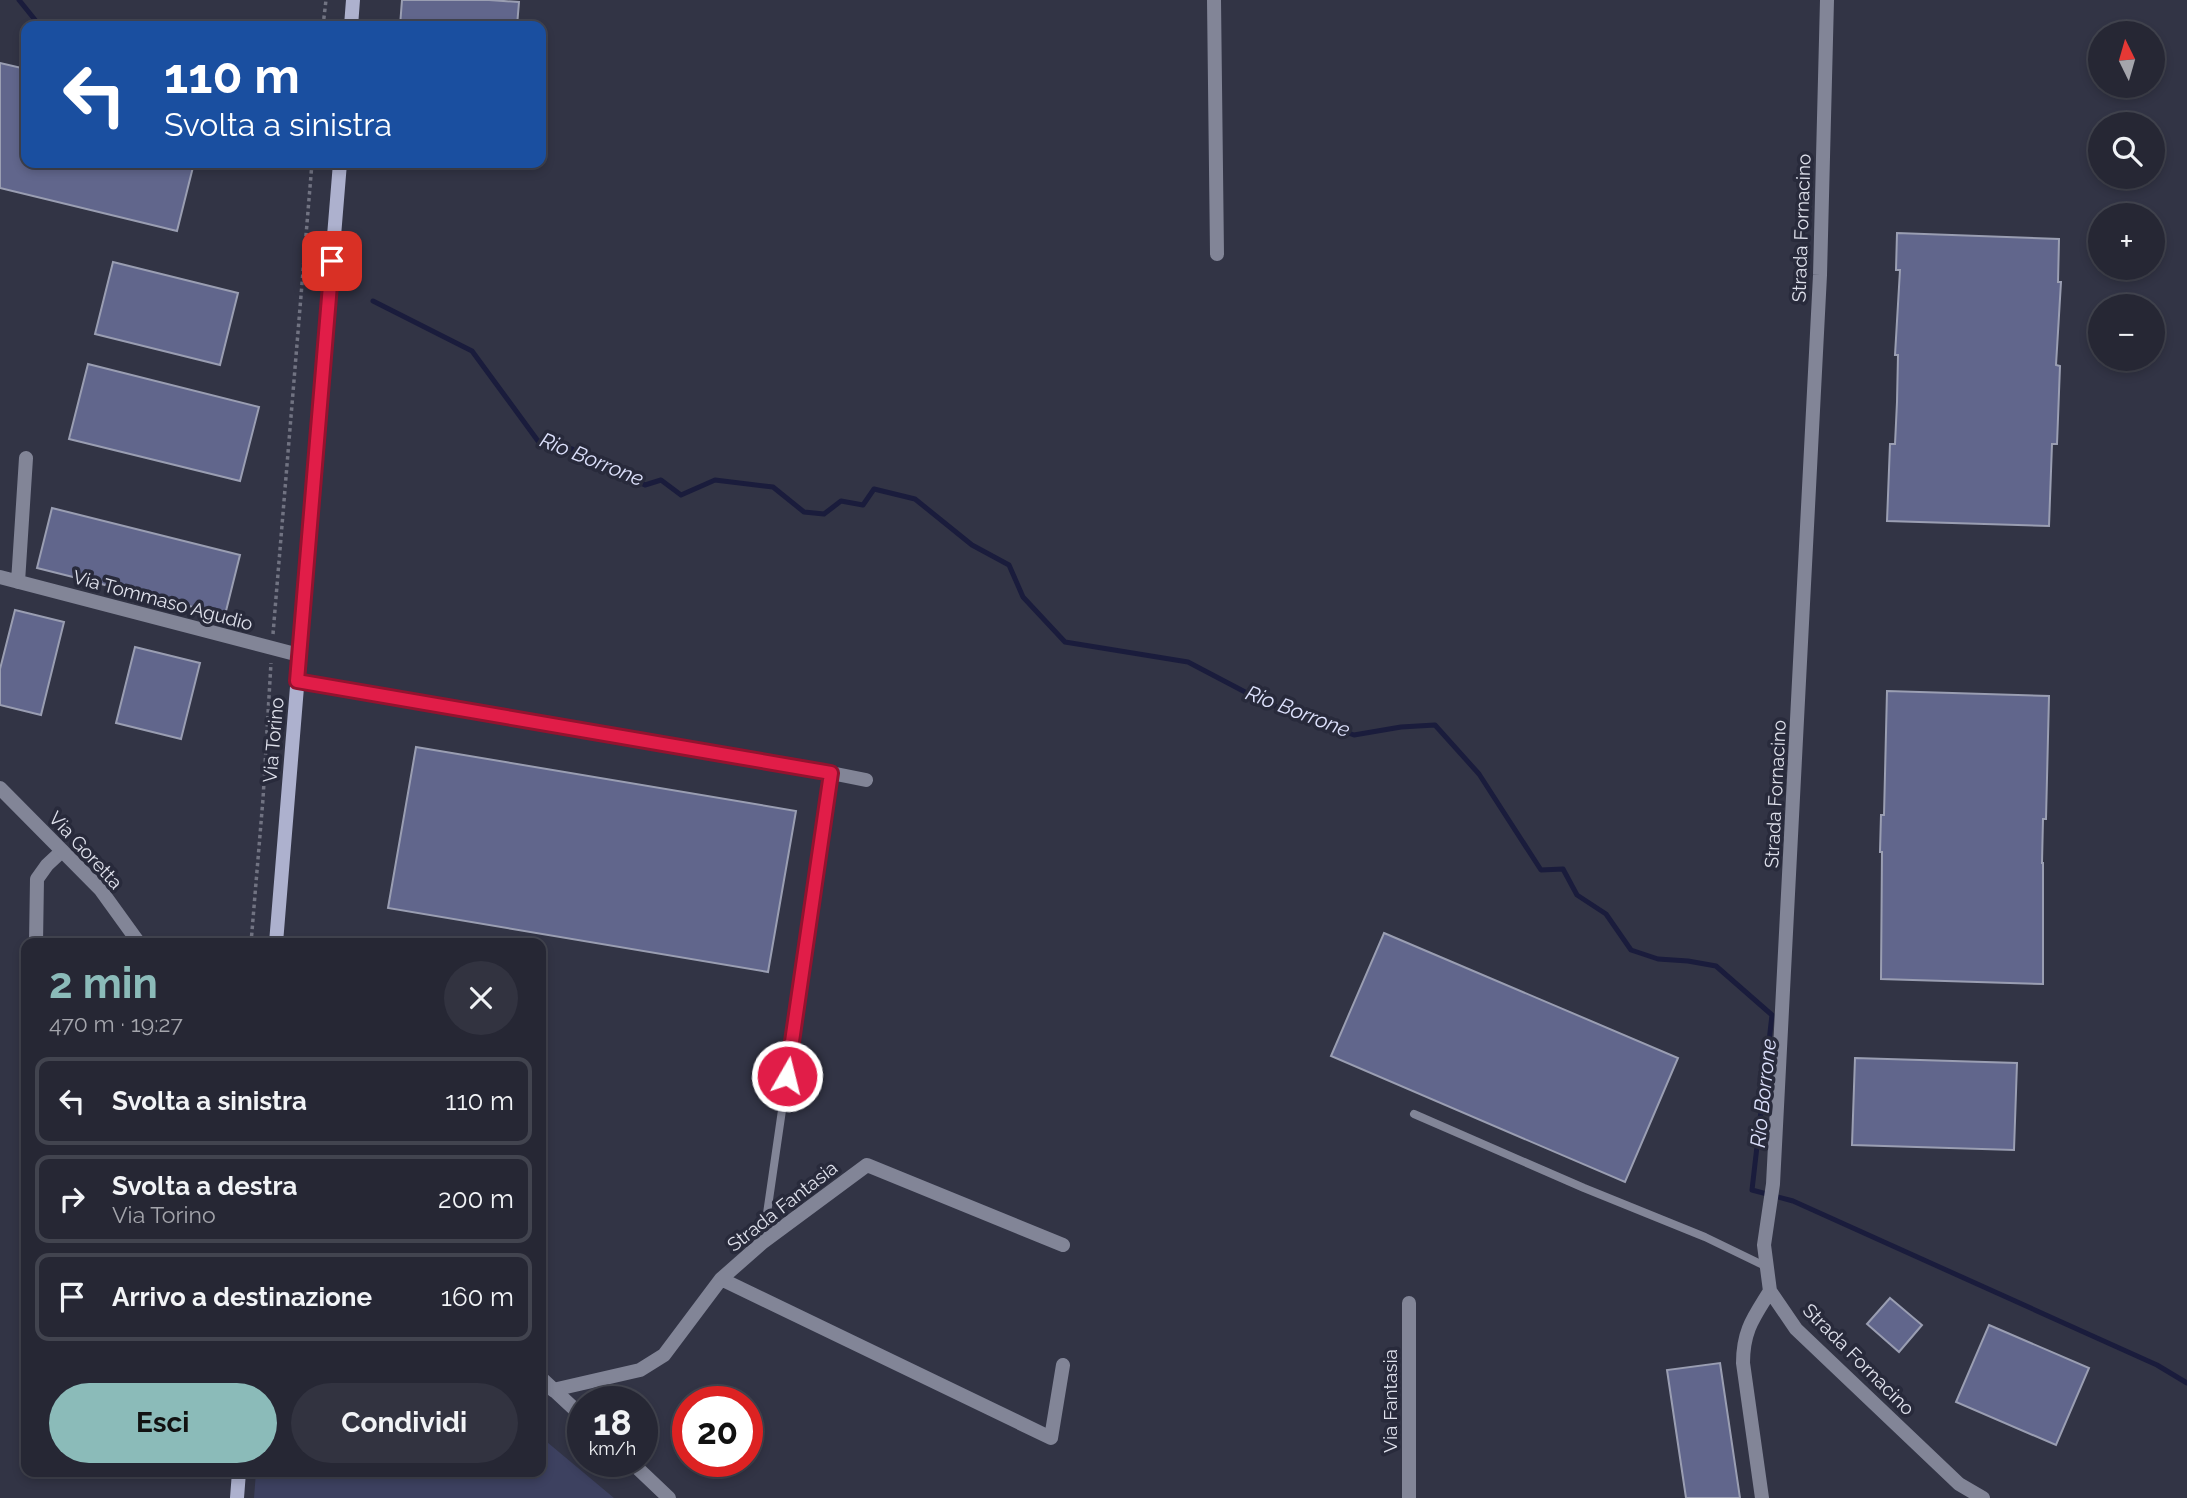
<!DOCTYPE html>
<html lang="it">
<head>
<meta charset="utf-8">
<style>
	:root { --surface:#262734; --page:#323340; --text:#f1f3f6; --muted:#a4a5ac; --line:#42444f; --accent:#8bbbb9 }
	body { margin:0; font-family:Raleway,sans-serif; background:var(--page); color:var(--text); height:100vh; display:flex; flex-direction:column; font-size:26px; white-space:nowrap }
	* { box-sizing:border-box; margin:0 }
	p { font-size:23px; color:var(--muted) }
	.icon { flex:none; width:38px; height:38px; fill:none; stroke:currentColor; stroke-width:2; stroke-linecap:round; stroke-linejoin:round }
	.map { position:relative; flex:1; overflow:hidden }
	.sheet { position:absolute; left:21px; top:938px; width:525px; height:539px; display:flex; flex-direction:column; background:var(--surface); border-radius:14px; box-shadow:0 4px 10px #0003,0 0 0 2px var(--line) }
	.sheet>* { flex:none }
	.guide { position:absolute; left:21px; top:21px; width:525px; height:147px; border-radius:14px; box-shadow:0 4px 10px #0003,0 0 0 2px var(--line); background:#1a4fa0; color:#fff; overflow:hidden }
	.needle { width:46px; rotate:355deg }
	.fabs { position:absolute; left:2088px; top:21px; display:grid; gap:14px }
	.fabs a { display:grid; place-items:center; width:77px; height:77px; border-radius:50%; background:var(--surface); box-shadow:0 4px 10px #0003,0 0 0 2px var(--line); font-size:35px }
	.speed { position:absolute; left:567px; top:1386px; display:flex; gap:14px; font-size:35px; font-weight:700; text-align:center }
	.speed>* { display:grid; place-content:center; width:91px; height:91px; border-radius:50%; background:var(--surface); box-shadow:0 4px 10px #0003,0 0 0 2px var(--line); line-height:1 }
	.speed small { font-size:18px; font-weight:400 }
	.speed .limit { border:10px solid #d22; background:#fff; color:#111 }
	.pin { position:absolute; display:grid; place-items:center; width:60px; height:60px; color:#fff; margin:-30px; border-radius:14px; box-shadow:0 4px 10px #0006 }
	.me { position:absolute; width:77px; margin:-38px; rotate:8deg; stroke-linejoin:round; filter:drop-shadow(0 0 5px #0008) }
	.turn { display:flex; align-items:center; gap:24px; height:147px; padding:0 28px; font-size:32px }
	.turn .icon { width:91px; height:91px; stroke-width:2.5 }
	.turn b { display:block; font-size:49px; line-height:60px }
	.round { display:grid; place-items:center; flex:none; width:74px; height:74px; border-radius:37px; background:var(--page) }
	.summary { display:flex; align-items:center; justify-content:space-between; height:119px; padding:0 28px }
	h1 { font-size:42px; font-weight:700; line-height:52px; color:var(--accent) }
	.action { display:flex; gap:14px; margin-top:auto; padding:14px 28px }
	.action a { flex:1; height:80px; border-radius:42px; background:var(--accent); color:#111; font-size:28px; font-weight:700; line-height:80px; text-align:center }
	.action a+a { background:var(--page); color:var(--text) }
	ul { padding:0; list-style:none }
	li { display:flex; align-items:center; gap:21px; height:88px; margin:0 14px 10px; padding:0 14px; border:4px solid var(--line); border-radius:14px }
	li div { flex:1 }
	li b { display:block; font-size:26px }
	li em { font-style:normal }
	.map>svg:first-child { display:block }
</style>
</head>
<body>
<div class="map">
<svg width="2187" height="1498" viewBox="0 0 2187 1498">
	<rect width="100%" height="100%" fill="#323445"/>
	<path fill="#3d4160" d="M541,1437l73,61h-360l2,-26h285z"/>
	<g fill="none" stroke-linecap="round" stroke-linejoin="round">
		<path stroke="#1a1c3c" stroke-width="5" d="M19,0l21,26
			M373,301l99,50 66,90 34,8 33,18 40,18 16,-5 20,15 34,-15 58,7 31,25 20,2 17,-13 22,4 11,-16 41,10 57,46 37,20 14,32 42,45 123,20 78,41 88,32 47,-8 34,-2 44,49 62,96 22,-1 14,26 29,19 25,36 27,9 30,2 28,5 56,49 -20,175 41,11 364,164 30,18"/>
	</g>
	<path fill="#61668c" stroke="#9a9eb2" stroke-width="2" d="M402,0h87l30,2 -2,24h-117z
		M0,63l26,6v94h168l-17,68 -177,-43z
		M1897,233l162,6 -1,43h3l-5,83 4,1 -3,78h-5l-3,82 -162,-5 3,-77h5l2,-42 1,-47h-3l5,-85h-4z
		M113,262l125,31 -18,72 -125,-31z
		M88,364l171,43 -19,74 -171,-42z
		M52,508l188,47 -15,60 -188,-47z
		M15,610l49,12 -23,93 -41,-10v-36z
		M135,647l65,16 -19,76 -65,-16z
		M1887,691l162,5 -3,123h-3l-1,44h1v121l-162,-5 1,-127h-2l1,-37h3z
		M416,747l380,64 -28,161 -380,-64z
		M1384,933l294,125 -53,124 -294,-126z
		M1855,1058l162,5 -3,87 -162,-5z
		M1890,1298l32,27 -23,27 -32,-28z
		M1989,1325l100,43 -33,77 -100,-43z
		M1720,1363l20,135h-54l-19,-128z"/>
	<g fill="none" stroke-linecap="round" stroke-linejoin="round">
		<path stroke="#717382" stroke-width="3.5" stroke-dasharray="3.5 3.5" stroke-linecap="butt" d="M323,26l3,-26
			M273,634l39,-471
			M251,943l12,-144 8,-136"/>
		<path stroke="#828597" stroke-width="8" d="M1414,1114l170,74 121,49 62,30
			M763,1241l68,-468"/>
		<path stroke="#828597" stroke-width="14" d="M1214,0l3,254
			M1827,0l-7,275 -47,909 -9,61 6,46 26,38 163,155 24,14
			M0,577l299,78
			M18,582l8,-124
			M297,681l534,92 35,7
			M36,943l1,-64 10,-14 15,-14
			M721,1279l330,159 12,-73
			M553,1390l87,-20 24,-15 57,-76 42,-37 104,-77 196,80
			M1409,1498v-195
			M1762,1498l-19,-135c0,-33 11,-46 27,-72"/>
		<path stroke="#828597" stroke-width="14" d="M0,788l100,101 39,54
			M541,1378l42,39
			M630,1461l39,37"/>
		<path stroke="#adb1ce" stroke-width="14" d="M351,26l2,-26
			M276,943l64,-780
			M237,1498l2,-26"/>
	</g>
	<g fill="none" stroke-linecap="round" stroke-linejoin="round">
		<defs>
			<path id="route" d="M332,261l-35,420 534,92 -44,303"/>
		</defs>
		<use href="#route" stroke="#92132f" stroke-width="18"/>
		<use href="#route" stroke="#e11d48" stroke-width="12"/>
	</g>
	<g text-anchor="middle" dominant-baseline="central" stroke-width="7" stroke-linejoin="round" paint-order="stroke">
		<g font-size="19" fill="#dfe1ec" stroke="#282a3b">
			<text transform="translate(1801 228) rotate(-88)">Strada Fornacino</text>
			<text transform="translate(163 600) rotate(15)">Via Tommaso Agudio</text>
			<text transform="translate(273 740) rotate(-85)">Via Torino</text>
			<text transform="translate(1775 794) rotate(-87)">Strada Fornacino</text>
			<text transform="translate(86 850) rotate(47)">Via Goretta</text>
			<text transform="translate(782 1206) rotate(-38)">Strada Fantasia</text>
			<text transform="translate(1859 1359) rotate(45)">Strada Fornacino</text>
			<text transform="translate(1390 1401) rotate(-90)">Via Fantasia</text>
		</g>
		<g font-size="21" font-style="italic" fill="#dee2fd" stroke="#282a3b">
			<text transform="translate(592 459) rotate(22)">Rio Borrone</text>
			<text transform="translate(1298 711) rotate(21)">Rio Borrone</text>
			<text transform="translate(1763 1093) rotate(-84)">Rio Borrone</text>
		</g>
	</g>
</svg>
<div class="fabs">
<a><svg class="needle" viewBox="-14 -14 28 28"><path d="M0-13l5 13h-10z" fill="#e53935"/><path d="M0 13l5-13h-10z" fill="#a4a5ac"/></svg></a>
<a><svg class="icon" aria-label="search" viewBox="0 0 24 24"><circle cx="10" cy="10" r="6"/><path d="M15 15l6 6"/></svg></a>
<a>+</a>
<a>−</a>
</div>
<div class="speed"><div>18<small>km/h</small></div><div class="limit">20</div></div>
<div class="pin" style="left:332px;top:261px;background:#d93025"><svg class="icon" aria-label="arrive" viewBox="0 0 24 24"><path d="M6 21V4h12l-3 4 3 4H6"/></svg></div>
<svg class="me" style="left:787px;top:1076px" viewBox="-20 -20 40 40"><circle r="17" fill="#e11d48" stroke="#fff" stroke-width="3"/><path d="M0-11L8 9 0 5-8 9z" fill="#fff"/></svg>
<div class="guide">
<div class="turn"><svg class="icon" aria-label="left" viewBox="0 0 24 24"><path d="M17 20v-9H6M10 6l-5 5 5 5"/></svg><div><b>110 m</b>Svolta a sinistra</div></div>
</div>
<section class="sheet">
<div class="summary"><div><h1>2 min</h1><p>470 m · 19:27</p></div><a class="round"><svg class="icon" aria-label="close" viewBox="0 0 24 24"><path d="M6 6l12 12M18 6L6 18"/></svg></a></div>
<ul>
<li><svg class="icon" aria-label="left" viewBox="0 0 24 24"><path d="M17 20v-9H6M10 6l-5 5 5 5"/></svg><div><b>Svolta a sinistra</b></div><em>110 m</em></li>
<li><svg class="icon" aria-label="right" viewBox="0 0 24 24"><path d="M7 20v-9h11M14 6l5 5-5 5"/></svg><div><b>Svolta a destra</b><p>Via Torino</p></div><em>200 m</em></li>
<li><svg class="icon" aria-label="arrive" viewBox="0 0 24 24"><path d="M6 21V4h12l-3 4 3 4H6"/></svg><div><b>Arrivo a destinazione</b></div><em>160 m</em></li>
</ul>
<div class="action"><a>Esci</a><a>Condividi</a></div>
</section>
</div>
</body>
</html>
